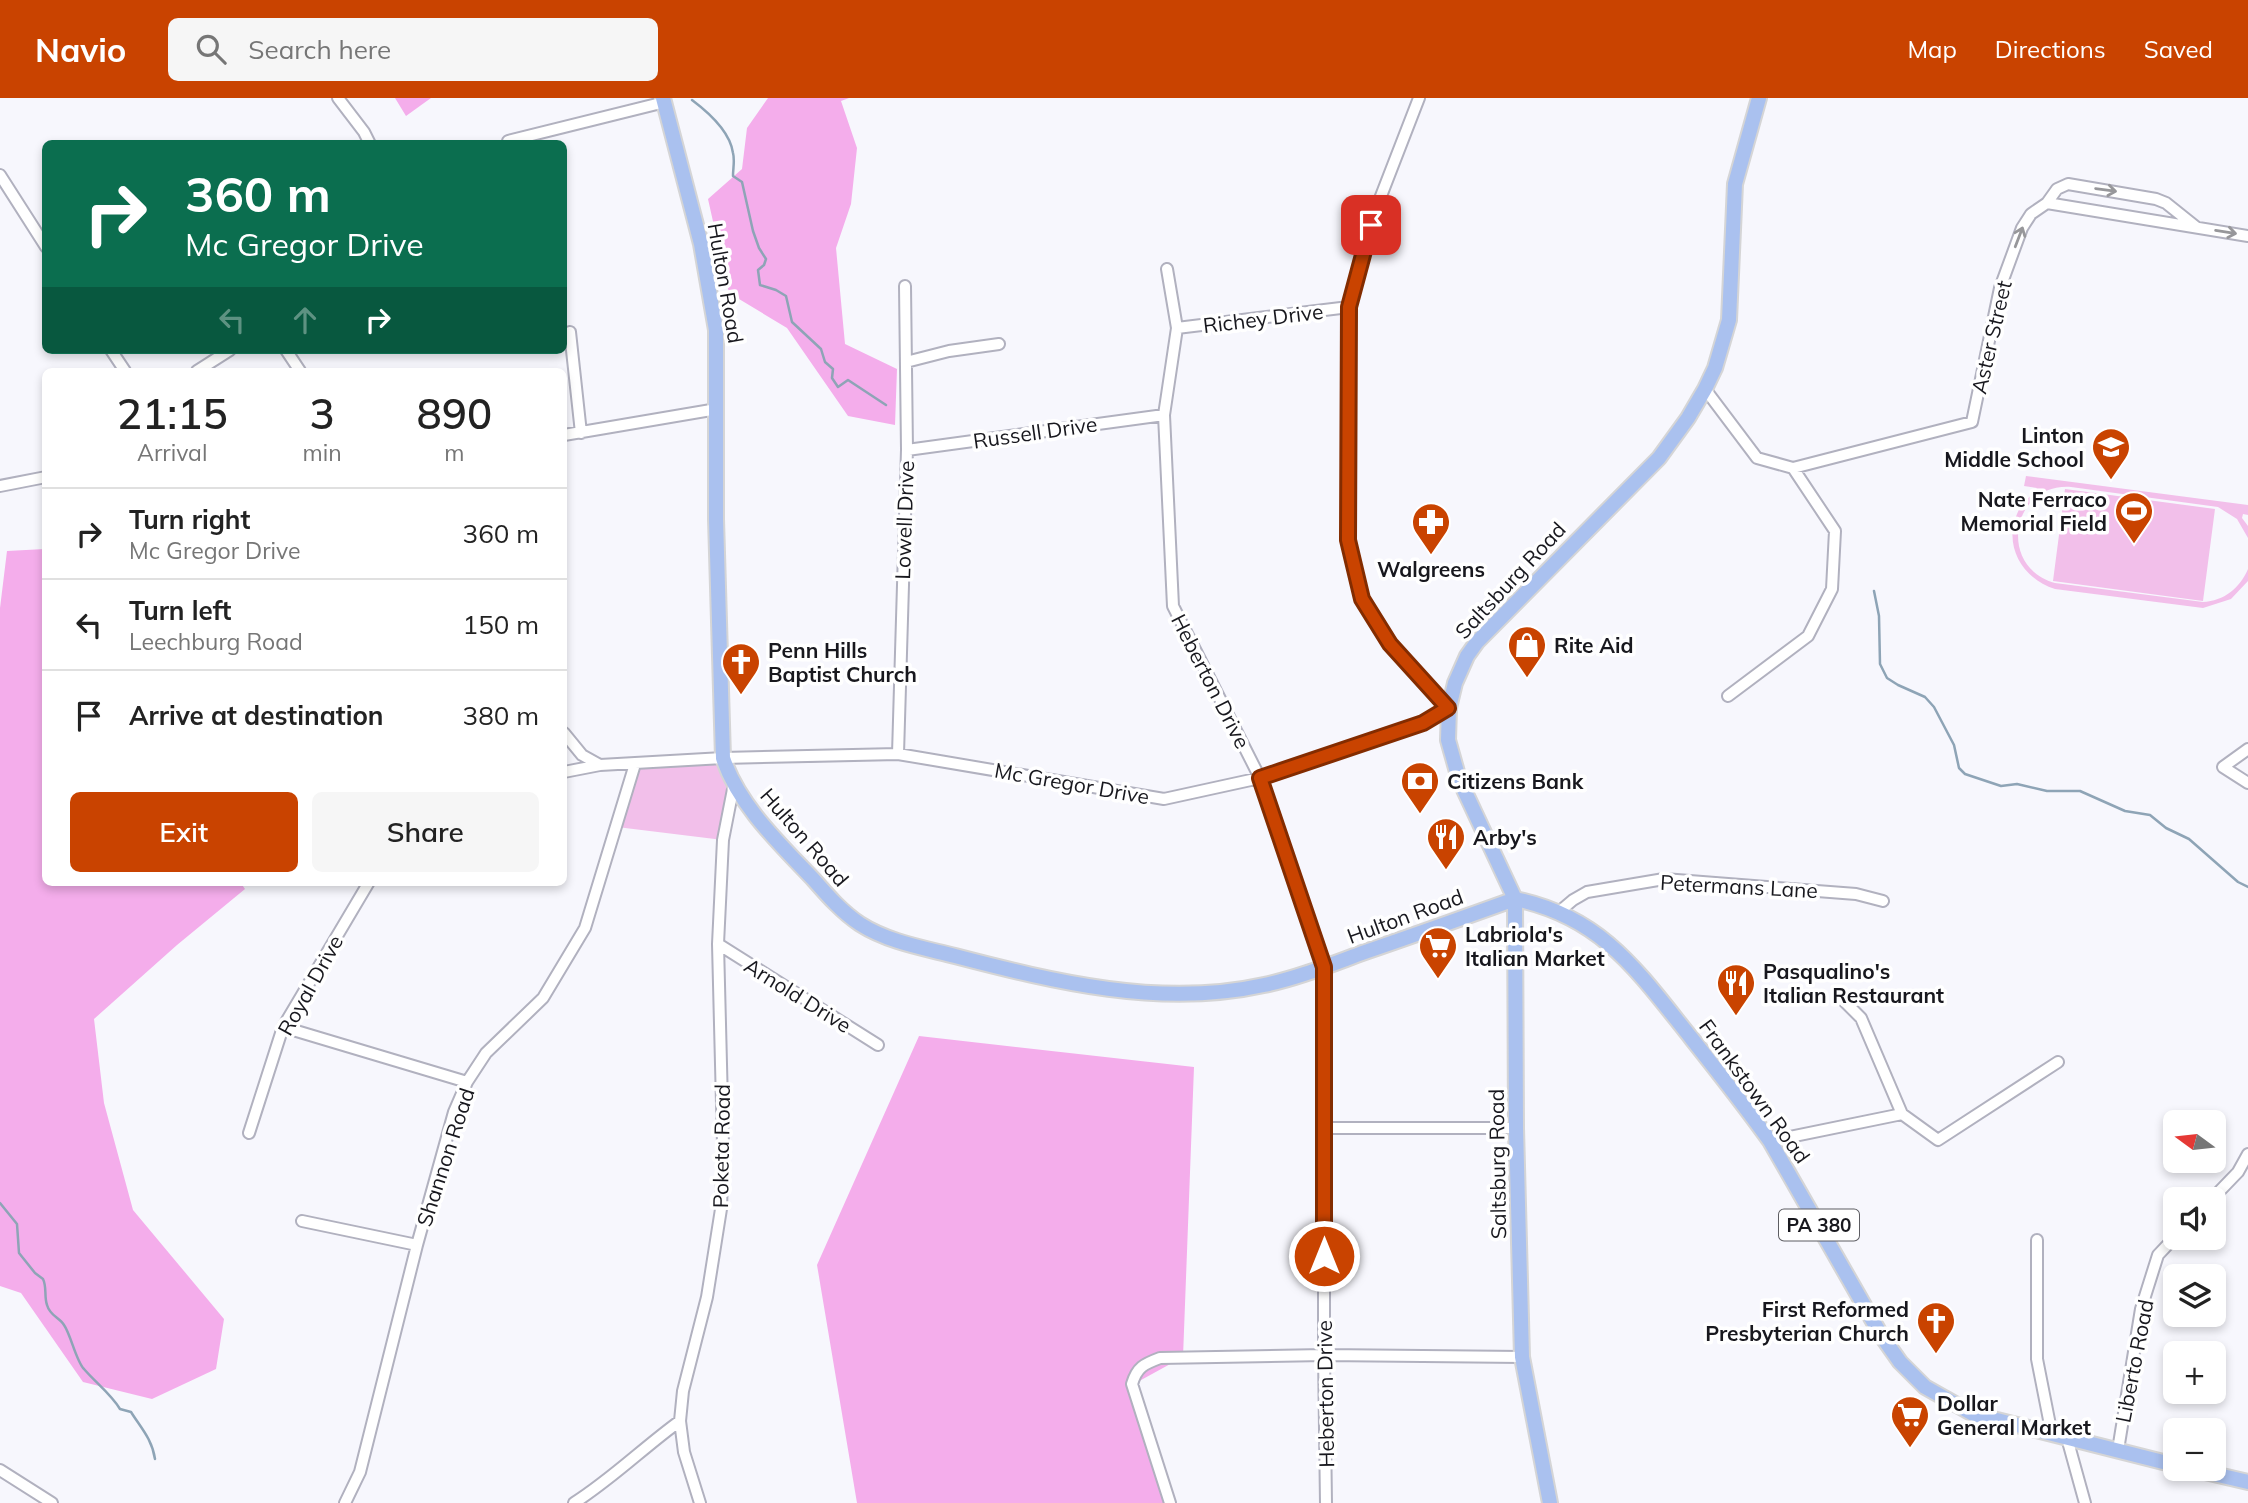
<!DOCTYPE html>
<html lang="en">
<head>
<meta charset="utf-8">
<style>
	:root { --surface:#fff; --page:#f6f6f6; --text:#222; --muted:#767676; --line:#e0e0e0; --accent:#c94300 }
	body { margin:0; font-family:Mulish,sans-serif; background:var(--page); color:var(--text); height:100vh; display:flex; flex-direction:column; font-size:26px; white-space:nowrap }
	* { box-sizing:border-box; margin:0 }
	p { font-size:23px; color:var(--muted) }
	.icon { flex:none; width:38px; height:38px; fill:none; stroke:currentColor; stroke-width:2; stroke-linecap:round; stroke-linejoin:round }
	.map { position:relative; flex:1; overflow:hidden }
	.drawer { position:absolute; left:42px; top:270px; width:525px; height:518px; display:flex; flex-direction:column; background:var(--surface); border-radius:10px; box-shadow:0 4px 10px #0003 }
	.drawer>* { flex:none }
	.banner { position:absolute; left:42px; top:42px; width:525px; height:214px; border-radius:10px; box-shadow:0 4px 10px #0003; background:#0b6e4f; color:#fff; overflow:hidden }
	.needle { width:46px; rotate:285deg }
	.controls { position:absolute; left:2163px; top:1012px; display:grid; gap:14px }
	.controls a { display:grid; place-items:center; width:63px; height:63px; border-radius:10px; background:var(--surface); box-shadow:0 4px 10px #0003; font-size:35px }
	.pin { position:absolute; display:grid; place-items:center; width:60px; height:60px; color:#fff; margin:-30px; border-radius:14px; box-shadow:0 4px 10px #0006 }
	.me { position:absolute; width:77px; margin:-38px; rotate:0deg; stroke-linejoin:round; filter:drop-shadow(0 0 5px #0008) }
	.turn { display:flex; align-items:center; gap:24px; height:147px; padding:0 28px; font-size:32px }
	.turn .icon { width:91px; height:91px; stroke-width:2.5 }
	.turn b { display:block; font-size:49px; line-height:60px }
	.lanes { display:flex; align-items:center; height:66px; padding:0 28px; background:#0003; justify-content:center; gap:35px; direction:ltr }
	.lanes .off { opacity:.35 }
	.eta { display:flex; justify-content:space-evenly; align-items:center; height:119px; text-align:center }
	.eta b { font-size:42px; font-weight:600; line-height:49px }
	.button { display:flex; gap:14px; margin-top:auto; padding:14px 28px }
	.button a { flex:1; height:80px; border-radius:10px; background:var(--accent); color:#fff; font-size:28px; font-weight:600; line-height:80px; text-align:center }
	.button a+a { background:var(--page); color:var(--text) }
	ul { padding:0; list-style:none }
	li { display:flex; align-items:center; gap:21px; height:91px; padding:0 28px; border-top:2px solid var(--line) }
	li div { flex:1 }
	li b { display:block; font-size:26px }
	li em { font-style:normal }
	header { display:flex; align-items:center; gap:42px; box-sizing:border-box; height:98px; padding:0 35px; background:var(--accent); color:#fff }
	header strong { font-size:33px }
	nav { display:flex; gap:38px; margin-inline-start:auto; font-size:24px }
	.search { width:490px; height:63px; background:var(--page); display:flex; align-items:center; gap:18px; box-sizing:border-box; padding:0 24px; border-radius:10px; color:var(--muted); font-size:26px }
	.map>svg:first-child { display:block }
</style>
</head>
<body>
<header>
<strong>Navio</strong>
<div class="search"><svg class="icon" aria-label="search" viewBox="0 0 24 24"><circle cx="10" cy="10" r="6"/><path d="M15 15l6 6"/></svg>Search here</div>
<nav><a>Map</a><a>Directions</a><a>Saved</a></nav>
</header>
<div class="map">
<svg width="2248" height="1405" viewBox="0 0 2248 1405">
	<rect width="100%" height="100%" fill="#f7f7fd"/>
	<path fill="#f2bfea" d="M2026,378l222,29v10l-5,-1 -1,4 6,8v12l-11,-19 -19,-12 -147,-20c-60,-4 -74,80 -16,96l148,19c21,-1 37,-14 45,-33v12l-17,18 -28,9 -148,-19c-32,-10 -52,-43 -38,-75 4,-11 14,-17 20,-26l-13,-2z
		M2065,391l150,20 -12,92 -150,-20z
		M723,660l11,26 -11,56 -106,-13 18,-63z"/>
	<path fill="#f4adeb" d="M395,0h36l-25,18z
		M768,0h81l-8,3 16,47 -6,56 -15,44 9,96 52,25 -2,56 -47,-9 -61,-88 -58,-35 -21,-94 34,-30 5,-41z
		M45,451l1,333h194l5,7 -68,56 -83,74 10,84 29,107 91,109 -8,50 -64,30 -69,-17 -62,-89 -21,-7v-678l7,-57z
		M919,938l275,31 -11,290 -51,28 38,118h-313l-40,-238z"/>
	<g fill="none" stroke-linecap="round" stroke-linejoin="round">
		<path stroke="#8ea4b6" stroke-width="2.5" d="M692,2c16,12 38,31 41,53 2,7 0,15 0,23l9,6 11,49 6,17 7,11 -2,6 -6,5 2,15 16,5 10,6 6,26 29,27 4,13 8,7 -1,9 6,9 10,-7 38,25
			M1874,493l5,25 1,48 7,14 11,7 27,12 9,10 20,38 5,23 6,6 36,12 16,-2 30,7h33l45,20 25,4 16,13 23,11 49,43 10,5
			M0,1105l17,21 2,29 16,20 8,6c4,8 1,17 4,26 3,11 12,12 17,20 7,10 12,36 20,44 11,13 27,25 36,40l11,3c10,16 21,27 24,47"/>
		<defs>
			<path id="minor" d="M338,0l26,34 6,12
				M508,43l157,-39
				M0,77l46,72
				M2047,105l10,-14 11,-5 88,15 10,4 30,24
				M1167,171l10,59 -13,87 9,191 87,172 64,189v388l2,148
				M1177,230l172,-21
				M570,234l11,101
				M111,252l14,21
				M286,252l14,21
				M906,264l43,-11 50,-7
				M197,273l33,-21
				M1705,291l52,69 36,10 179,-46 28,-134 22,-60 9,-14 16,-11 201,33
				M564,337l153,-26
				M907,352l257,-35
				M0,388l46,-9
				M1728,598l80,-60 24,-47 3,-58 -42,-63
				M564,635l18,22 18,10 123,-7 175,-4 266,45 96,-21 163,-55 26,-15 -59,-64 -28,-45 -14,-59 1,-233 27,-98 43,-111
				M2248,651l-25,18 25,16
				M898,656l9,-304 -2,-164
				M564,674l36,-7
				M1560,813l13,-11 14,-8 77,-13 192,15 27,7
				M718,846l160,101
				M1842,901l19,19 41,96
				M283,929l184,55
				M1325,1030h191
				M249,1035l34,-106 86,-145
				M1770,1043l132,-27 36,26 120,-78
				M2212,1101l26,-27 10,-18
				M302,1123l115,24
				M2037,1142v119l15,76
				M2067,1340l18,65
				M2118,1352l23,-141 17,-54 17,-18
				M0,1372l52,33
				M345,1405l15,-31 57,-227 37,-133 13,-30 19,-29 57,-55 42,-70 50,-164
				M574,1405c38,-24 70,-56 106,-82
				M700,1405l-16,-51 -4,-31 3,-30 24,-94 14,-88 2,-65 -5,-200 5,-104 11,-56
				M1170,1405l-38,-119c5,-17 12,-20 28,-26l164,-3 198,2"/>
			<path id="major" d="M663,0l38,146 15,86v189l7,239c16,48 57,86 91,122 14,16 28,32 46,44 28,18 64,24 95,32 100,26 206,52 309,29 34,-7 68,-21 101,-33 50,-17 100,-35 150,-53
				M1515,801c88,18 124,74 177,140 27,34 53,67 78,102l111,194 19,27 25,25 48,27 202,51
				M2188,1370l60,14
				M1550,1405l-28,-146 -6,-229 -1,-229 -56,-120 -11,-39 1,-32 6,-25 12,-27 10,-14 182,-184 29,-40 17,-29 10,-21 14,-48 6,-136 24,-86"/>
		</defs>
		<use href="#minor" stroke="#b1b1bf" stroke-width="14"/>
		<use href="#major" stroke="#d5d5d6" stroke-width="18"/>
		<use href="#minor" stroke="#fff" stroke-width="10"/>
		<use href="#major" stroke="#aac1ef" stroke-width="14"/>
	</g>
	<defs><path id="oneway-shaft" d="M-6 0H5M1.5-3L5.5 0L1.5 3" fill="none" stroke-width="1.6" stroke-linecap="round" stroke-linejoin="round" transform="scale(1.75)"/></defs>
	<g stroke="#97979a">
		<use href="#oneway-shaft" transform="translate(2106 92) rotate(8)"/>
		<use href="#oneway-shaft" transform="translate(2226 134) rotate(9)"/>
		<use href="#oneway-shaft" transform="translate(2019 139) rotate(-69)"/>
	</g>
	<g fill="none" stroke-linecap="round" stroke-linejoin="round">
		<defs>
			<path id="route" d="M1324,1158v-289l-64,-189 163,-55 25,-15 -58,-64 -28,-45 -14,-59 1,-233 22,-82"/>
		</defs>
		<use href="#route" stroke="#832c00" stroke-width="18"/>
		<use href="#route" stroke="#c94300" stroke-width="12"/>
	</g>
	<defs>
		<symbol id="school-pin" viewBox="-11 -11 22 30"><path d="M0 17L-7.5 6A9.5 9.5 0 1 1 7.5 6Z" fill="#c94300" stroke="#fff"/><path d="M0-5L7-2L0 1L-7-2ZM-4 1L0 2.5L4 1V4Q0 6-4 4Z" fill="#fff"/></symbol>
		<symbol id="stadium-pin" viewBox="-11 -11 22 30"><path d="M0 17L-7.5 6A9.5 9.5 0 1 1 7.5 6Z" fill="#c94300" stroke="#fff"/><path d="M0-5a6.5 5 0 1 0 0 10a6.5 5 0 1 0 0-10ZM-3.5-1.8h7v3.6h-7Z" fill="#fff"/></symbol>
		<symbol id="pharmacy-pin" viewBox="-11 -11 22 30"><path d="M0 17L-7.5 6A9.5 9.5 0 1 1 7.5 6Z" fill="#c94300" stroke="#fff"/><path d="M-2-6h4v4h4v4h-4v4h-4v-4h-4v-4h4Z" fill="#fff"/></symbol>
		<symbol id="shop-pin" viewBox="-11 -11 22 30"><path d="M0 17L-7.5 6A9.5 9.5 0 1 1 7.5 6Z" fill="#c94300" stroke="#fff"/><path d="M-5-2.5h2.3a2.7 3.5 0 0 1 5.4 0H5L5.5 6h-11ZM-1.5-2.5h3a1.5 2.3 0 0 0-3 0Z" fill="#fff"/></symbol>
		<symbol id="church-pin" viewBox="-11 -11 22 30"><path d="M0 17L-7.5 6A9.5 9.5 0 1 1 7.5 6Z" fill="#c94300" stroke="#fff"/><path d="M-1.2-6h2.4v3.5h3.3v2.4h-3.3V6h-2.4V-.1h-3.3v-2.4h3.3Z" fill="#fff"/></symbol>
		<symbol id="bank-pin" viewBox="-11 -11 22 30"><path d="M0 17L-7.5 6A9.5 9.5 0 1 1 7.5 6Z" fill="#c94300" stroke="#fff"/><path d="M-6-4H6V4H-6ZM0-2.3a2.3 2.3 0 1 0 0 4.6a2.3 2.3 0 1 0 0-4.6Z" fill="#fff"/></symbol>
		<symbol id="restaurant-pin" viewBox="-11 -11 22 30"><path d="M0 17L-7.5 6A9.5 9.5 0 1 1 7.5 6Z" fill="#c94300" stroke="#fff"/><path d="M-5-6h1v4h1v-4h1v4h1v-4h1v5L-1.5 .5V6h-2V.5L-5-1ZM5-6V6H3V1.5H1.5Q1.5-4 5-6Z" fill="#fff"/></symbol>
		<symbol id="supermarket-pin" viewBox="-11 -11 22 30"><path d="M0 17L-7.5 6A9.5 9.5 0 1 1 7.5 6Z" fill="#c94300" stroke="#fff"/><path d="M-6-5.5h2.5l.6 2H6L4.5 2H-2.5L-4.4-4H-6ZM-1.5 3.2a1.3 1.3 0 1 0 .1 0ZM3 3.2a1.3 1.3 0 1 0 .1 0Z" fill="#fff"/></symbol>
	</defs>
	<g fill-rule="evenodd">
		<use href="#school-pin" x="2089" y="327" width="44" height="60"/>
		<use href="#stadium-pin" x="2112" y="391" width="44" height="60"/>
		<use href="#pharmacy-pin" x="1409" y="402" width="44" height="60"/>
		<use href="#shop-pin" x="1505" y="525" width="44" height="60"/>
		<use href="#church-pin" x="719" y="542" width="44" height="60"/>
		<use href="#bank-pin" x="1398" y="661" width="44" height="60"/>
		<use href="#restaurant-pin" x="1424" y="717" width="44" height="60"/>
		<use href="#supermarket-pin" x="1416" y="826" width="44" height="60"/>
		<use href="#restaurant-pin" x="1714" y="863" width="44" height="60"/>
		<use href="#church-pin" x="1914" y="1201" width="44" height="60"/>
		<use href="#supermarket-pin" x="1888" y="1295" width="44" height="60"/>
	</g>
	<g text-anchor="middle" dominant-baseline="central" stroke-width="7" stroke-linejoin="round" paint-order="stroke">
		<rect fill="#fff" stroke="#5d5d62" stroke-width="2" x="1779" y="1111.5" width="80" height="31" rx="5"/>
		<g font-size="19" font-weight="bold" fill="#18181e">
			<text x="1819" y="1127">PA 380</text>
		</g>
		<g font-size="21" fill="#18181e" stroke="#fff">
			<text transform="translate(726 185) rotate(80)">Hulton Road</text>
			<text transform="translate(1263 220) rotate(-7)">Richey Drive</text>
			<text transform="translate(1991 239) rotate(-77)">Aster Street</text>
			<text transform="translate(1035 334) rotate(-8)">Russell Drive</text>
			<text transform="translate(904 422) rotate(-88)">Lowell Drive</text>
			<text transform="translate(1510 482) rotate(-47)">Saltsburg Road</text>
			<text transform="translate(1211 583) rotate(63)">Heberton Drive</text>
			<text transform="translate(1072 685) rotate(10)">Mc Gregor Drive</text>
			<text transform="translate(805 739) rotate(49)">Hulton Road</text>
			<text transform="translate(1739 788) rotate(3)">Petermans Lane</text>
			<text transform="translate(1405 818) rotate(-20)">Hulton Road</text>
			<text transform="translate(310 887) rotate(-61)">Royal Drive</text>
			<text transform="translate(798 897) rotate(32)">Arnold Drive</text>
			<text transform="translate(1755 993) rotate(54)">Frankstown Road</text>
			<text transform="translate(721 1048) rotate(-89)">Poketa Road</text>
			<text transform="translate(445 1059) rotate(-72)">Shannon Road</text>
			<text transform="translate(1497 1066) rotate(-91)">Saltsburg Road</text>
			<text transform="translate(2134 1263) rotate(-79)">Liberto Road</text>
			<text transform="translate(1325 1296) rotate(-91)">Heberton Drive</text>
		</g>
		<g font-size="21" font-weight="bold" fill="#18181e" stroke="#fff" text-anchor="start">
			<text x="2084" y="337" text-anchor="end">Linton<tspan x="2084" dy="24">Middle School</tspan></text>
			<text x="2107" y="401" text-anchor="end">Nate Ferraco<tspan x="2107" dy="24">Memorial Field</tspan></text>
			<text x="1431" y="471" text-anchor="middle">Walgreens</text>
			<text x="1554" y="547">Rite Aid</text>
			<text x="768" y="552">Penn Hills<tspan x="768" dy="24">Baptist Church</tspan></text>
			<text x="1447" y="683">Citizens Bank</text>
			<text x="1473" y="739">Arby's</text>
			<text x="1465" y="836">Labriola's<tspan x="1465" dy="24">Italian Market</tspan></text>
			<text x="1763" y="873">Pasqualino's<tspan x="1763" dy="24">Italian Restaurant</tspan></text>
			<text x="1909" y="1211" text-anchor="end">First Reformed<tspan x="1909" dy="24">Presbyterian Church</tspan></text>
			<text x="1937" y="1305">Dollar<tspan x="1937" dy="24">General Market</tspan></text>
		</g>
	</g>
</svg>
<div class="controls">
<a><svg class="needle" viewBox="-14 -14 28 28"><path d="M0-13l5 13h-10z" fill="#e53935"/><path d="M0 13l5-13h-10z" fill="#767676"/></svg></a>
<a><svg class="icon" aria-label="sound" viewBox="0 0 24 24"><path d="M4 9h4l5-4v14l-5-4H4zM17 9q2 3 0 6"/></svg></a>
<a><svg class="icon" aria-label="layers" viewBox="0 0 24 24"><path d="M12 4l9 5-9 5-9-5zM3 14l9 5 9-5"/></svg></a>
<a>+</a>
<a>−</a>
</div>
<div class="pin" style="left:1371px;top:127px;background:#d93025"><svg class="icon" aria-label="arrive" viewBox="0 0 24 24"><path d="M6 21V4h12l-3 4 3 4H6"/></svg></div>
<svg class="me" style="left:1324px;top:1158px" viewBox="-20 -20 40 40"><circle r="17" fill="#c94300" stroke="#fff" stroke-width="3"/><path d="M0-11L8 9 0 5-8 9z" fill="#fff"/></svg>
<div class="banner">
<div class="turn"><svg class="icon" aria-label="right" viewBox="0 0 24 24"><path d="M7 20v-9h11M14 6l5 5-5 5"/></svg><div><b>360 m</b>Mc Gregor Drive</div></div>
<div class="lanes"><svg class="icon off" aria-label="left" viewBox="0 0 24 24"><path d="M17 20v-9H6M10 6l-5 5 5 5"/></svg><svg class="icon off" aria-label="ahead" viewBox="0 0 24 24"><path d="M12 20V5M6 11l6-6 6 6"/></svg><svg class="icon" aria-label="right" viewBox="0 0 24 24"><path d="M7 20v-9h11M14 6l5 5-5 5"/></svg></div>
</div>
<section class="drawer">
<div class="eta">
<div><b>21:15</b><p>Arrival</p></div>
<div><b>3</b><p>min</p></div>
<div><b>890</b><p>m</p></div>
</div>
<ul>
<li><svg class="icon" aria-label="right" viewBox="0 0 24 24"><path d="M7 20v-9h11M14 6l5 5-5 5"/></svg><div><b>Turn right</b><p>Mc Gregor Drive</p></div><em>360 m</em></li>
<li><svg class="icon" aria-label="left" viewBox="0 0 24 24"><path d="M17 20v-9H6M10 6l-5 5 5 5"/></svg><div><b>Turn left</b><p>Leechburg Road</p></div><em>150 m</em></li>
<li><svg class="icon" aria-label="arrive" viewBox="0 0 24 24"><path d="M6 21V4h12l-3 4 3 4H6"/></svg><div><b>Arrive at destination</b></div><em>380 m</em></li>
</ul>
<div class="button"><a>Exit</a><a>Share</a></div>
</section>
</div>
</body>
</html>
